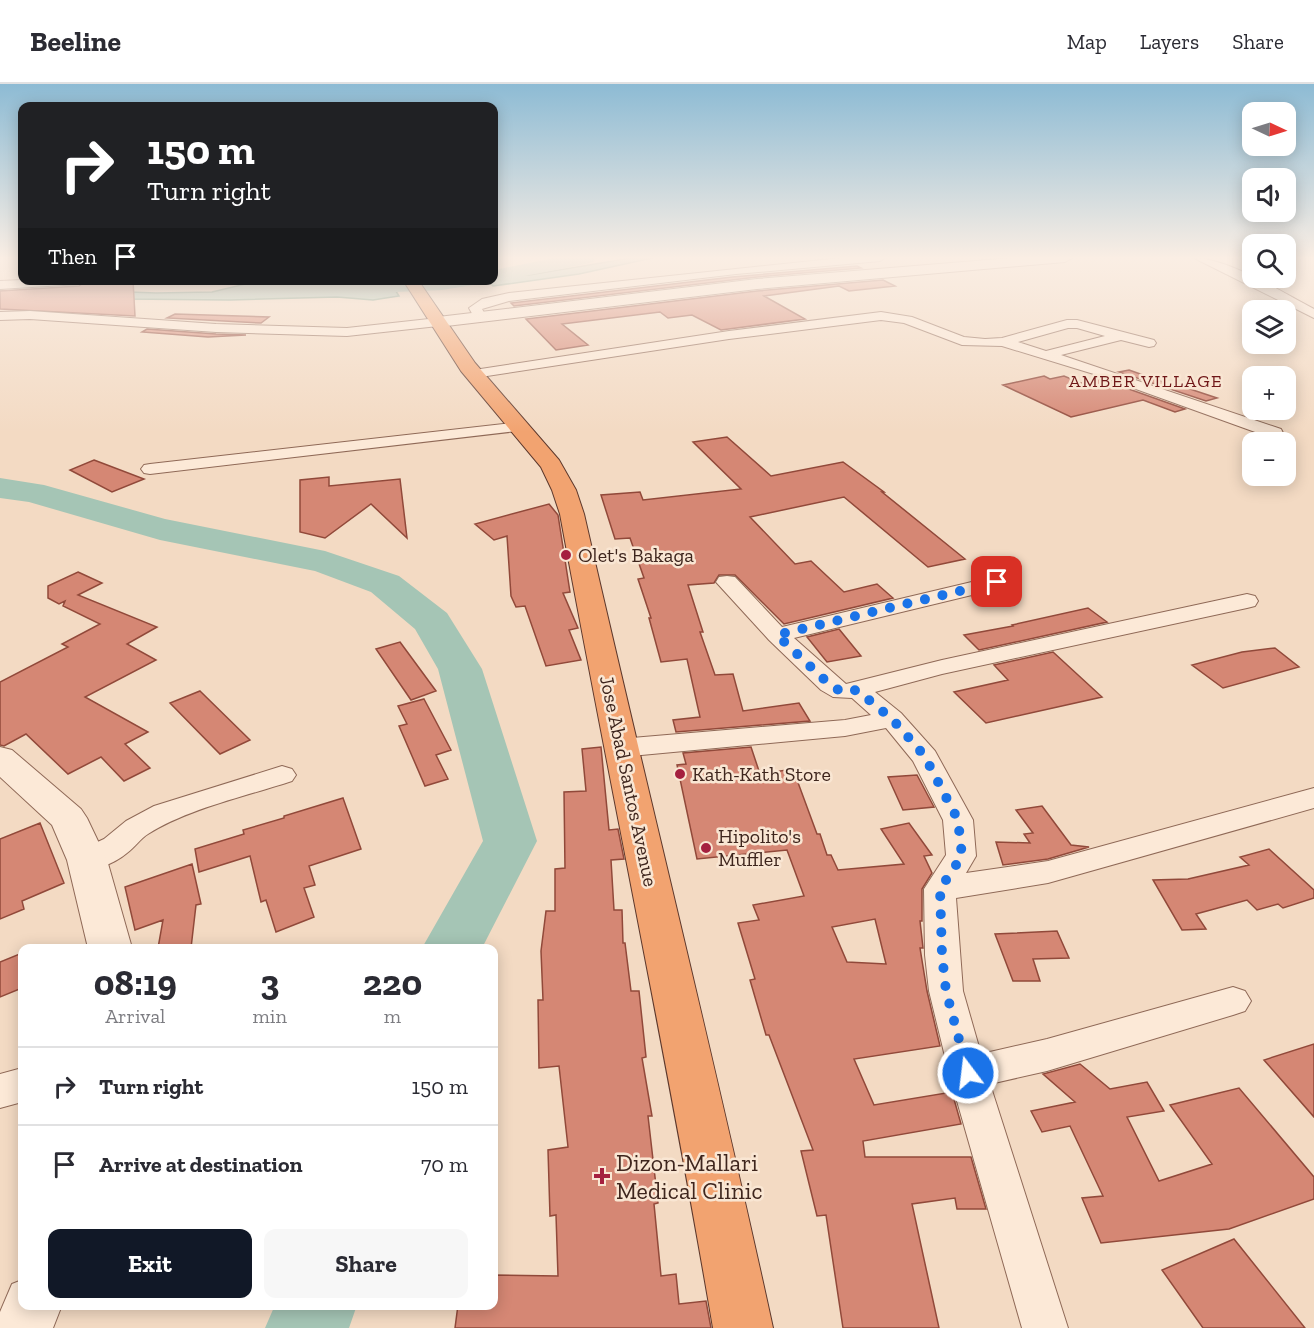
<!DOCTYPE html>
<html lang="en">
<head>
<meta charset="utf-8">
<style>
	:root { --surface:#fff; --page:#f7f7f7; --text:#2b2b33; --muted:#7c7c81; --line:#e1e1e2; --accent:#111827 }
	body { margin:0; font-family:"Zilla Slab",serif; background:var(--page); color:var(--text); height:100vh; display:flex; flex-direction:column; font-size:22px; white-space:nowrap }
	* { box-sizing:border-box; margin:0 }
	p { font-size:20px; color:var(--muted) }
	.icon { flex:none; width:33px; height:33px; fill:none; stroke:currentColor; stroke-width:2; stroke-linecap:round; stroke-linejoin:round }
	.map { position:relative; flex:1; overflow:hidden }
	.sheet { position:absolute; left:18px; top:860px; width:480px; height:366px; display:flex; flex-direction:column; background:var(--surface); border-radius:12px; box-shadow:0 3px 15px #0003 }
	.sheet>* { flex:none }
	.top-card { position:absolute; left:18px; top:18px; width:480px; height:183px; border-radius:12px; box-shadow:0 3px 15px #0003; background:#202124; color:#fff; overflow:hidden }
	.needle { width:39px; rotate:94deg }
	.fabs { position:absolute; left:1242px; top:18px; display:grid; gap:12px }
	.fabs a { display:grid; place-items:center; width:54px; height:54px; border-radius:12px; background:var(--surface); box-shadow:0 3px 15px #0003; font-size:30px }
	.pin { position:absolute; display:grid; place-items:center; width:51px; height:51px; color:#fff; margin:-26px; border-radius:12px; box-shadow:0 3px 9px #0006 }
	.me { position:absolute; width:66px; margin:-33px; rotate:345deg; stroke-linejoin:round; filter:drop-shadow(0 0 4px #0008) }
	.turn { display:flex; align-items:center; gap:21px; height:126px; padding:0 30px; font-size:27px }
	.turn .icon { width:78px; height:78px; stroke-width:2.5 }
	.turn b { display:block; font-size:42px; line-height:51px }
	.then { display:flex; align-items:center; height:57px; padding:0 30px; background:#0003; gap:12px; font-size:22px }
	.eta { display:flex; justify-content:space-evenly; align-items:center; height:102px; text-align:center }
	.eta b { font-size:36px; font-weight:700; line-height:42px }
	.button { display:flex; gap:12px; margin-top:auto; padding:12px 30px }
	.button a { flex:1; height:69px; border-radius:12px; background:var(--accent); color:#fff; font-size:24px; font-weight:700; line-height:69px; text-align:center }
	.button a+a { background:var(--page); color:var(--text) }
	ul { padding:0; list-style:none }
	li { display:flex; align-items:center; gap:18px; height:78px; padding:0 30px; border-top:2px solid var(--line) }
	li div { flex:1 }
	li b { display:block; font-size:22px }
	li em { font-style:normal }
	header { display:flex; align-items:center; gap:36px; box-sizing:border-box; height:84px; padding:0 30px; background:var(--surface); border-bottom:2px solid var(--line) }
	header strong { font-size:28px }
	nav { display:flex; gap:33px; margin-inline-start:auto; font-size:21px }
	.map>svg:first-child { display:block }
</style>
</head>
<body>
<header>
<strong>Beeline</strong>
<nav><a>Map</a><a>Layers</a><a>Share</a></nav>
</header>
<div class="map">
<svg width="1314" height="1244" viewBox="0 0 1314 1244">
	<rect width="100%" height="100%" fill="#f3dac3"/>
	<path fill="#a5c5b5" stroke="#6b9581" stroke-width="1.5" d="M631,174h21l-73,16 -86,12 -5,-5 6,-1v-6l35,1z
		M262,196h127l10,16 -26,4 -36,-3 -107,3 -105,-1 -125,-8 54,-2 102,4 56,-1z"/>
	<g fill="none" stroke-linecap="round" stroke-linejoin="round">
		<path fill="#a5c5b5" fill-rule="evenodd" d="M554,174h42l-3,4 -7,2 -92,18 -7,-2h7v-10z
			M475,196l-2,5 -31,5 -114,5 -8,-2 -3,-5 3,-5 8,-2z
			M0,394l44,7 121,34 160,32 74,25 48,37 35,56 55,172 -55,107h-60l61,-107 -45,-172 -23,-40 -44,-37 -56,-21 -155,-31 -131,-38 -29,-4z
			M275,1221h82l-8,23h-84z"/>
	</g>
	<path fill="#d58774" stroke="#91493a" stroke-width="1.5" fill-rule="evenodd" d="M857,182l4,2 -104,9 -243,29 -3,-3 221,-26z
		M87,196h46l2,36 -135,-7v-18l79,-5z
		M883,196l12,6 -46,5 -10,-5 -75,10 41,23 -84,11 -29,-15 -24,3 -8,-6 -98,12 26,21 -32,5 -30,-31 231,-28z
		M175,230l94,3 -8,6 -94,-5z
		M147,245l69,5 30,1 -38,2 -66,-5z
		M1129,286l48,17 4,-1 36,12 -11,3 -87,-29z
		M1044,292l6,3 14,-3 17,7 17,-5 87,31 -10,3 -32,-12 -72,17 -68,-32z
		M727,353l44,39 72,-14 41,30h-2l83,67 -37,8 -84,-70 -94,20 45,47 16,-3 33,31 33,-8 16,14 -109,26 -49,-49h-16l-5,8 -26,2 15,47h-3l15,43 18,-1 10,37 56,-8 11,18 -134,11 -3,-12 27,-3 -13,-58 -26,3 -12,-44h2l-13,-39 6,-1 -14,-40 -15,1 -14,-44 39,-3 3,8 98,-11 -48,-47z
		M94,376l50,19 -32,13 -42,-22z
		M329,393v9l71,-7 7,59 -36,-34 -46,34 -25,-6v-52z
		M549,420l9,11 12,77 -7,1 15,35 -9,2 12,30 -35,6 -21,-60 -9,1 -5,-11 -4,-60 -13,4 -19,-16z
		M78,488l24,11 -24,12 79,32 -30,17 29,16 -71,37 63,35 -23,12 25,24 -26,13 -23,-24 -33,17 -42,-40 -22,12 -4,-1v-63l68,-35 -6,-3 38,-20 -37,-18 2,-5 -6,3 -11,-6v-12z
		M1088,524l19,14 -128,28 -15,-15 49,-9 -1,-1z
		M839,545l22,27 -34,6 -20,-25z
		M400,558l36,49 -25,9 -35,-51z
		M1275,564l24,19 -76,21 -31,-23 50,-13z
		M1053,568l49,45 -116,26 -32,-31 54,-12 -14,-15z
		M200,607l50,49 -30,14 -50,-51z
		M424,615l27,51 -15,5 12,24 -23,7 -26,-60 8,-2 -9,-18z
		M601,663l8,83 9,-1 6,30 -13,1 3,50h8l1,33h2l6,48h8l7,66 -4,1 10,58h-4l10,87 -4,1 7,72 15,-2 3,30 27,-3 5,27h-256l3,-23h36v-30l64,1 -2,-61 -6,1 -2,-66 20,-3 -9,-81 -20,2 -1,-68h5l-2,-49 5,-40h9v-42l10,-1 -1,-76 22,-1 -4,-42z
		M751,663l9,27 33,-5 24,65h3l7,21h4l7,15 66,-6 -23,-35 28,-6 23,32 -8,1 8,17 -10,16v32h-2l3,27h-3l7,43 13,55 -86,13 20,46 78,-13 9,32 -98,17 2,16h106l15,52h-29l-2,-11 -43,6 27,124h-96l-17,-113 -9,1 -16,-65 12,-1 -44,-115h-3l-16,-55 5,-1 -17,-56 21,-3 -6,-15 51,-9 -17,-46 -90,9 -20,-94 9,-1 -3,-11zM875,835l11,45 -39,-2 -15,-35z
		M917,691l17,32 -31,3 -15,-33z
		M343,714l18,51 -52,17 6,19 -11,3 10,29 -38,15 -10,-32 -5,2 -11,-46 -51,16 -4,-23 49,-15 -1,-4 41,-12v-2z
		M1042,722l29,39 18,2 -41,12 -45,6 -7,-23 34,1 -6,-9 9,-1 -17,-23z
		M40,739l24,60 -42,18 2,8 -24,10v-80z
		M1269,765l45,41v8l-31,10 -5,-4 -21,6 -10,-10 -51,14 10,15 -24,1 -29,-50 35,-1 61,-14 -9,-8z
		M192,780l9,40 -5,1 -5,43h-33l5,-28 -28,10 -10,-43z
		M1057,847l12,27 -36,1 7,22h-27l-18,-47z
		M22,869v35l-22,9v-35z
		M1314,960v73l-50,-57z
		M1080,980l30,25 37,-7 17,29 -37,6 32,64 53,-17 -42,-59 69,-17 75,89v22l-85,30 -128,14 -19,-45 21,-2 -33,-70 -28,6 -11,-21 44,-9 -32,-28z
		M1234,1155l71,89h-102l-41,-58z"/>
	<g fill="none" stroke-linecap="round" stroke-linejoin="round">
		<defs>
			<path id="minor" d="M841,174h44l-5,3 -144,13 -227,27 -27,8 4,7 -6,4 -5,-1 -6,-11 13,-9 27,-6z
				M1194,174c34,0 89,35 120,51v9z
				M22,196h63l-6,4 -79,5v-8z
				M30,227l186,13 131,4 91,-10 7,4 -7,4 -91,10 -131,-4 -186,-13 -30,1v-8z
				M881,228l31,5 52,20 21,2 17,-1 65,-18h10l77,20 2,3 -2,3 -5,1 -28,-7 -60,15 220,74 2,4 -8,5 -6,-1 -172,-62 -95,-29 -40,-1 -58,-22 -23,-3 -152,19 -255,39 -7,-4 7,-4 255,-39zM1068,244h9l28,8 -59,15 -28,-9z
				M520,338l8,5 -2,3 -376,44 -6,-1 -3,-4 3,-4 6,-1z
				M727,492l8,1 47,50 215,-51 8,1 3,5 -3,5 -211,51 52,46 96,-24 305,-66 8,2 3,5 -3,5 -8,2 -305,66 -67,18 26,21 34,38 38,69 3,36 -10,17 82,-12 266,-73v20l-266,75 -92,15 7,93 18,63 66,-15 186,-52 12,4 6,10 -6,10 -12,4 -186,56 -57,13 78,244h-46l-73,-255 -20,-82 -4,-36 -1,-66 22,-34 -3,-35 -30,-59 -27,-33 -41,8 -225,21 -9,-3 -4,-6 4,-6 9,-3 225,-19 26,-5 -19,-17 -19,-1 -12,-7 -52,-50 -53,-58 3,-5z
				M282,682l10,3 4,6 -4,6c-45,15 -105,28 -144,53 -8,5 -13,13 -21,19 -13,11 -35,20 -51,15l-4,-8 4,-8 28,-13 22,-18 28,-15z
				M22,984v34l-22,6v-34z"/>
			<path id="tertiary" d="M1012,174h60l-7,4 -308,27 -319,38 -6,-1 -2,-4 2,-4 6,-1 319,-38z
				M0,663l12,3 69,59 6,9 20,42 25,88h-44l-21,-88 -15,-35 -52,-48z
				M22,1196v25h40l-9,23h-53v-16l12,-28z"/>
			<path id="trunk" d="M403,196h15l57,83 84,97 17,30 8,24c62,272 130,542 189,814h-60c-46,-272 -103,-542 -153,-814l-8,-24 -11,-23 -80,-96z"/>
		</defs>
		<use href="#minor" stroke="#8f6957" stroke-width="2"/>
		<use href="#tertiary" stroke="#8f6957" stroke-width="2"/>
		<use href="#trunk" stroke="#5d382c" stroke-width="2"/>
		<use href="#minor" fill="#fce9d7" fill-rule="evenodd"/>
		<use href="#tertiary" fill="#fce9d7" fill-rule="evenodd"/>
		<use href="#trunk" fill="#f2a370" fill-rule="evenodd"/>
	</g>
	<linearGradient id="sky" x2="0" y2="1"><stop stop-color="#8dbbd4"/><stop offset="0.5" stop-color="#faeee4"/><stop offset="1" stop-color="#faeee4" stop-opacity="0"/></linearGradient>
	<rect width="1314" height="348" fill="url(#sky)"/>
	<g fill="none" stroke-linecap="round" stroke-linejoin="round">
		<path stroke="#1a73e8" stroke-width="10" stroke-dasharray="0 18" d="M968,989l-22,-82 -4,-36 -2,-66 22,-33 -4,-36 -33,-63 -8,-10 -25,-28 -35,-29 -15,2 -12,-7 -53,-50 220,-53"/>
	</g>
	<g fill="#a5203f" stroke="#f9e6d3" stroke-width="2">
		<circle cx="566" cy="471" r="6"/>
		<circle cx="680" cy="690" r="6"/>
		<circle cx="706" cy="764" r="6"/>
		<path d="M599 1083h6v6h6v6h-6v6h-6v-6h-6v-6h6z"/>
	</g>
	<g text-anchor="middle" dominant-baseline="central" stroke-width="5" stroke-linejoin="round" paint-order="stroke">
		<g font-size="18" letter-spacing="1.5" fill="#6f1718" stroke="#f9e6d3">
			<text x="1146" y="297">AMBER VILLAGE</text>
		</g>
		<g font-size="20" fill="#3e251d" stroke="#f9e6d3" text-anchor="start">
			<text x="578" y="471">Olet's Bakaga</text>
			<text x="692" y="690">Kath-Kath Store</text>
			<text x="718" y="752">Hipolito's<tspan x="718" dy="23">Muffler</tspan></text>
		</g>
		<g font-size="20" fill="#3e251d" stroke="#f9e6d3">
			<text transform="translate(629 697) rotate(78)">Jose Abad Santos Avenue</text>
		</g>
		<g font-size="24" fill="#3e251d" stroke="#f9e6d3" text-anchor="start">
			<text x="616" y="1078">Dizon-Mallari<tspan x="616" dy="28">Medical Clinic</tspan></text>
		</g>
	</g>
</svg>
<div class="fabs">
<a><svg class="needle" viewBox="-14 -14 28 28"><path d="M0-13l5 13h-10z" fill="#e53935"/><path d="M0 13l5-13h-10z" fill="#7c7c81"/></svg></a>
<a><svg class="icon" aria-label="sound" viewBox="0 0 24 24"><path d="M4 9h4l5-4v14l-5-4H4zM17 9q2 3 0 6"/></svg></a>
<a><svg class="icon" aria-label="search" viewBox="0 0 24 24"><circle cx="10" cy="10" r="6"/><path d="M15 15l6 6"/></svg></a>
<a><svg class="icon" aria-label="layers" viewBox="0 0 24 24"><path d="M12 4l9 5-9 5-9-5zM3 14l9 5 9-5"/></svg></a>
<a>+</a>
<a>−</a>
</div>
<div class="pin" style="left:997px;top:498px;background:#d93025"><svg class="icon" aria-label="arrive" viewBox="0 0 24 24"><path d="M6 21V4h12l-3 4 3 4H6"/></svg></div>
<svg class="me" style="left:968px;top:989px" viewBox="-20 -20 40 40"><circle r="17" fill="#1a73e8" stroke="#fff" stroke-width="3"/><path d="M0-11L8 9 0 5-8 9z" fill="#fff"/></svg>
<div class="top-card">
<div class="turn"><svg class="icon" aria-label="right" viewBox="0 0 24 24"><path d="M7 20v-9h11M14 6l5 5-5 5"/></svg><div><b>150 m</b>Turn right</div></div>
<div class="then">Then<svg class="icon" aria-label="arrive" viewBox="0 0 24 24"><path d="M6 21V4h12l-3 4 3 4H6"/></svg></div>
</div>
<section class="sheet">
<div class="eta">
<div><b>08:19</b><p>Arrival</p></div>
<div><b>3</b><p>min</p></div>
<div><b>220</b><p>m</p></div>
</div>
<ul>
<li><svg class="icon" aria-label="right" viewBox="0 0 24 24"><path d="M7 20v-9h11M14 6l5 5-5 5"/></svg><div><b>Turn right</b></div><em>150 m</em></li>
<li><svg class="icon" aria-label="arrive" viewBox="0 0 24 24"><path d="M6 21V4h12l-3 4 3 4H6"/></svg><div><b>Arrive at destination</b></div><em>70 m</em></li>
</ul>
<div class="button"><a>Exit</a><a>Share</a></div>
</section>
</div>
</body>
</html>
